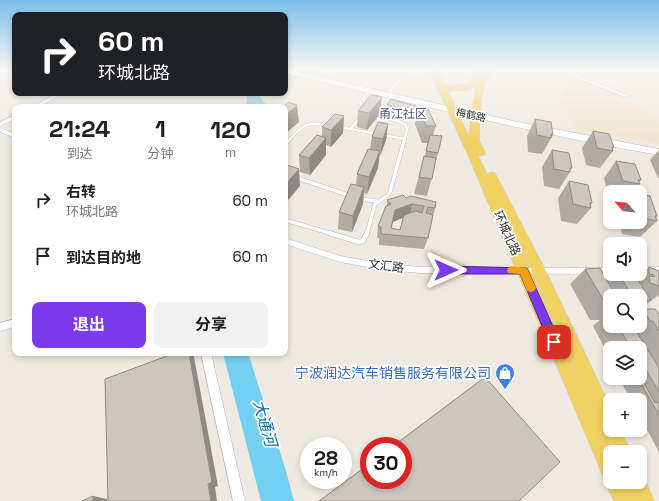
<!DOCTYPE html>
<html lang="zh">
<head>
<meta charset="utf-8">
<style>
	:root { --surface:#fff; --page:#f2f2f2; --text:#202124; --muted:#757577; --accent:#7c3aed }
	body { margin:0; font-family:"Space Grotesk","Noto Sans SC",sans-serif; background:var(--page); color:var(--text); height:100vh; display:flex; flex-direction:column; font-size:15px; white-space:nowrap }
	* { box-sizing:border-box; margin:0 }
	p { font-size:13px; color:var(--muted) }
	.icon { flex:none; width:22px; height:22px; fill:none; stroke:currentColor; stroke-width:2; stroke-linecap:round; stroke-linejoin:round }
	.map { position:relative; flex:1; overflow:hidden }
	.panel { position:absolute; left:12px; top:104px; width:276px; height:252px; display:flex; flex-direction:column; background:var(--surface); border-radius:8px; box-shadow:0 2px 6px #0003 }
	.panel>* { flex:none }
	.guide { position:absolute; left:12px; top:12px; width:276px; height:84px; border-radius:8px; box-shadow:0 2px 6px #0003; background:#202124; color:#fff; overflow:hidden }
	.needle { width:26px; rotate:297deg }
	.tools { position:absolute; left:603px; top:185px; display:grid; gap:8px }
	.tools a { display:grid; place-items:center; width:44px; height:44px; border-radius:8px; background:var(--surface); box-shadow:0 2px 6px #0003; font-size:20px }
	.speed { position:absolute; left:300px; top:437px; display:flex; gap:8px; font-size:20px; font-weight:700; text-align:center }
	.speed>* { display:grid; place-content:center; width:52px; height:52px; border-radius:50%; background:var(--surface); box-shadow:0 2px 6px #0003; line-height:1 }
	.speed small { font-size:10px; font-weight:400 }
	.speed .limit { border:6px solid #d22; background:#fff; color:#111 }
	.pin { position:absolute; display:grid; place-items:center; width:34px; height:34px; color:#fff; margin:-17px; border-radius:8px; box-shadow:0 2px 6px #0006 }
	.me { position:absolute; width:44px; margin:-22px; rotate:90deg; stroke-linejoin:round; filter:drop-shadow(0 0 3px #0008) }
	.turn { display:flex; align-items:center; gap:14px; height:84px; padding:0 20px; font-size:18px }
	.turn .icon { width:52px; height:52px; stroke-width:2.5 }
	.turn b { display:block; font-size:28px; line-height:34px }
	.eta { display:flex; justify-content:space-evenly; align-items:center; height:68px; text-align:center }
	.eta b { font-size:24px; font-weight:700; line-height:28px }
	.button { display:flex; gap:8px; margin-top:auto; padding:8px 20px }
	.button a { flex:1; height:46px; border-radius:8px; background:var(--accent); color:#fff; font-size:16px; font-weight:700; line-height:46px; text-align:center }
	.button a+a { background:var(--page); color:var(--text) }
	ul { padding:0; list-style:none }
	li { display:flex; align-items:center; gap:12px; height:56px; padding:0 20px }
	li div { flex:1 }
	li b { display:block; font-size:15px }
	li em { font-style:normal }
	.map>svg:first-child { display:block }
</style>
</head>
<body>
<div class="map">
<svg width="659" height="501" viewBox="0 0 659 501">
	<rect width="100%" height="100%" fill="#efe9e1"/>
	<path fill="#f0e6d1" d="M568,75l51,20 40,23v25l-81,-13 -19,-25z"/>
	<path fill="#75cff0" d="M304,69h23l-42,13v-7z
		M246,93h12l1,3 9,11h-24l3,-6z
		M223,353h25l38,118 8,30h-33z"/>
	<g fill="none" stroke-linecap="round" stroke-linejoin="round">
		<defs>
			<path id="lane-far2" d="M390,92l5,-8 29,-15
				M368,105l-5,-6 6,-8
				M379,126l6,-8c8,0 14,3 21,7l1,5 -3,12
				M339,127l66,12
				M351,128l10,-11
				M287,142c18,-17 15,-20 41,-17"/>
			<path id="lane-far1" d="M285,144l3,-3
				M285,174l66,22
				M359,199l18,2
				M285,220l48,14
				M367,234l8,-30 12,-8 3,-4 14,-51"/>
			<path id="lane" d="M329,233l30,9 4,-1 4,-8"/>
			<path id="street" d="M554,69h7l69,27 -5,1z
				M58,93h7l-27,14h-7z
				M15,115v4l-15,7v-4z
				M0,128l15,6v4l-15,-6z
				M285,238l55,18 38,7 42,4 190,1v6h1h-1l-190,-1 -42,-4 -38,-7 -55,-18z
				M640,267h19v6h-19z
				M15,319v8l-15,4v-8z
				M201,353h10l34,148h-12z"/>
			<path id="secondary" d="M285,69l233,53 141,27v6c-126,-22 -250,-52 -374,-82z"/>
			<path id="primary" d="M429,69h8l8,17 24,-2 8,-14h6l1,2 -7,12 10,-15h8l-11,17 -4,23 -1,31 6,13 -1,2 -6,1 9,18 4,-2 4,1 1,2 50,96 64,135v24h11l10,22h-19l-80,-181 -24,-50 104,231h-2v30h15l5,9 -4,-9h14v-8l3,1 11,26h-40l-9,-19 2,-5 -4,-1 -135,-321zM476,86l-4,23 -3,28 -21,-46 19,-1z"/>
		</defs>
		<use href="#lane-far2" stroke="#b4b7c1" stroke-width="3"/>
		<use href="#lane-far1" stroke="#b4b7c1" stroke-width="4.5"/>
		<use href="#lane" stroke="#b4b7c1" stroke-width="5.5"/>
		<use href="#street" stroke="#b4b7c1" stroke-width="1"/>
		<use href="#secondary" stroke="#b4b7c1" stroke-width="1"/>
		<use href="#primary" stroke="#c9c9c9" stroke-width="1"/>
		<use href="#lane-far2" stroke="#fff" stroke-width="2.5"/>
		<use href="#lane-far1" stroke="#fff" stroke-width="3.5"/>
		<use href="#lane" stroke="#fff" stroke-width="4.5"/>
		<use href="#street" fill="#fff" fill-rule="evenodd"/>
		<use href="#secondary" fill="#fff" fill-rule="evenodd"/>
		<use href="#primary" fill="#f2d163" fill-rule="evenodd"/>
	</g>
	<path fill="#afaba4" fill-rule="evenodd" d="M387,105l29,1 -2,8 -3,6 -26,-6z
		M418,107l18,19 -3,9 5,18 -11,43 -13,-2 10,-38h1l3,-13h-6l-7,-19z
		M358,111l22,3 -13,16 -10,-3z
		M344,116l-1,17 -12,14 -5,-2v10l-16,20 -10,-3 -1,-17 23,-18v-10z
		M535,119l18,16 -11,19 -14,-2 -1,-16z
		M388,124l-2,16 -6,16h-1l-1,12 -11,26 -3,-1 -1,11 -11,28 -14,-3 1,-17 17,-27 1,-11 13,-25 2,-12z
		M593,131l21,16 -2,2 1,2 -13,17 -14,-3 -4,-17z
		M552,150l20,18 -2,3v1l-11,17 -15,-3 -2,-19z
		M659,150v28h-1l-8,-18z
		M616,161l25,19 -2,2 1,2 -7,8h-23v6h-1l-5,-20z
		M569,181l23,22 -2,3 1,2 -14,16 -16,-3 -3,-23z
		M640,194l17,22 -1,2 1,3 -17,16 -18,-3 -3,-12h21z
		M406,198l29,10 -7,30 -4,11 -45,-4v-7h-2l1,-12 9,-21v-5zM404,217l-4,13 -9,-1 2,-7z
		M649,267l10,4v24l-19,14v-13h-30v30h30v-15l3,-2 16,5v138l-19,-35v-17h-9l-12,-22h21v-30h-30v11l-17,-33 7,-6h-10l-20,-36 15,-15 20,8 5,-4v1h24l2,4z"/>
	<path fill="#8e8b86" d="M382,97l-2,17 -13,16 2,-17z
		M297,105l2,17 -14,12v-18z
		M416,106l-2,8 -3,6 1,-8z
		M344,116l-1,17 -12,14v-17z
		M388,124l-2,16 -6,16 3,-17z
		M326,138v17l-16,20 -1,-17z
		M380,151l-2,17 -11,26 2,-17z
		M299,169l1,17 -15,18v-19z
		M364,187l-1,17 -11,28 1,-16z
		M412,204l-2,11 -17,7 -4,12 6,-24z
		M189,353h2l3,4 24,129 -3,1 2,14h-6z
		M93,496l14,3v2h-14z"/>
	<path fill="#cbc7bf" stroke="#8e8b86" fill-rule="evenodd" d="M371,95l11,2 -13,16 -11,-2z
		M391,99l25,7 -4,6 -25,-7z
		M288,102l9,3 -12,11v-9h-2z
		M418,107h9l9,19h-10z
		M335,114l9,2 -13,14 -9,-3z
		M535,119l16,3 2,13 -2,-1v4l-14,-3z
		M378,122l10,2 -5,15 -11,-2z
		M593,131l16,3 5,13h-2l1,4 -16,-3z
		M317,135l9,3 -17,20 -10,-3z
		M430,135l12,1 -4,17 -12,-2z
		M368,149l12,2 -11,26 -12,-3z
		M552,150l17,3 3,15h-2v4l-16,-3z
		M424,156l12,2 -4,21 -13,-2z
		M616,161l19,3 6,16h-3l2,4 -17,-3z
		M287,165l12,4 -14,16v-18z
		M569,181l19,4 4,18h-2l1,5 -18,-4z
		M351,184l13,3 -11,29 -14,-4z
		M640,194l10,2 7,20h-2l2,5 -17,-4z
		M403,195l3,3 5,-2 25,6 -1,6 -7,-1 -2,6 7,2 -5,23 -47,-4v-7l-3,-1 8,-20 5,-2 -4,-4zM412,204l12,2 -2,7 -6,-2 -12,4 -4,15 -9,-2 4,-18z
		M649,267l10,4v15l-9,-3 -1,-7 5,1v-2l-5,-1z
		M600,268l16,28h-6v10h-3l-22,-37z
		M619,274h15l17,26h-11v-4h-8z
		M643,309h12l4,5v17l-6,-10h-3z
		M618,326h15l26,42v24l-19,-33v-11h-9z
		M175,353h14l23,129 -4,2 3,17h-103l-3,-122z
		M640,376l15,27 4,-1v13l-21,-37h2z
		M485,377l75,85 -41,39h-200l50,-37v16h34v-34h-10z
		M93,496v5h-11z"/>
	<linearGradient id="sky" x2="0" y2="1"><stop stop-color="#7abfeb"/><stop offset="0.5" stop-color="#f8f5f2"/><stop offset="1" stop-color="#f8f5f2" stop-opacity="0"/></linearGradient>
	<rect width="659" height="139" fill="url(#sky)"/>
	<path fill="#7c3aed" stroke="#51269a" d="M446,266l81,2 33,74 -2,3 -4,2 -4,-2 -30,-71h-74l-4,-1 -1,-3 1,-2z"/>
	<path fill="#f59e0b" d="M511,266l16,2 9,20 -2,3 -3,1 -4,-1 -7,-17 -12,-1 -1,-3 1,-2z"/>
	<defs>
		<symbol id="shop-pin" viewBox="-11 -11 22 30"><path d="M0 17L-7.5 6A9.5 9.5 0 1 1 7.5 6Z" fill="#3f7fe0" stroke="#fff"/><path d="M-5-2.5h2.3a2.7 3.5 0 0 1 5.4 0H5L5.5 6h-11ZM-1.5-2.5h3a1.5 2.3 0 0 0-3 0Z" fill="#fff"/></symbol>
	</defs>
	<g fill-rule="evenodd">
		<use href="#shop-pin" x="494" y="362" width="22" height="30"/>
	</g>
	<g text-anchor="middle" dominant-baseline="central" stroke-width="3.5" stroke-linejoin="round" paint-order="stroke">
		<g font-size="10" fill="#2e2e2e" stroke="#fff">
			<text transform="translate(471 115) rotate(12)">梅鹤路</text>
		</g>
		<g font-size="12" fill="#4d5680" stroke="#fff">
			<text x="403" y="114">甬江社区</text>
		</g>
		<g font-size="12" fill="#2e2e2e" stroke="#fff">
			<text transform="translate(507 233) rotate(66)">环城北路</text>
			<text transform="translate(386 266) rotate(7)">文汇路</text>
		</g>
		<g font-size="14" fill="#366cbe" stroke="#fff" text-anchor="end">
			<text x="491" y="373">宁波润达汽车销售服务有限公司</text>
		</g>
		<g font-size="16" font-style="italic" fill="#0d6fa3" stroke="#fff">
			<text transform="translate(265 423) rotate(74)">大通河</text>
		</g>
	</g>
</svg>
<div class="tools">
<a><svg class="needle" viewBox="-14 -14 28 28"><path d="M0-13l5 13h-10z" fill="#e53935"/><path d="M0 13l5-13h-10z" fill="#757577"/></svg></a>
<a><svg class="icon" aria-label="sound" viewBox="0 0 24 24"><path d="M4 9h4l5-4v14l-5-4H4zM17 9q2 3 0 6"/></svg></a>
<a><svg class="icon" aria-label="search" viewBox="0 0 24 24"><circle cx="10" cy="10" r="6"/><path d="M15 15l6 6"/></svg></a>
<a><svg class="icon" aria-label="layers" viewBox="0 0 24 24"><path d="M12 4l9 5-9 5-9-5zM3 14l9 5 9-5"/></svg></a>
<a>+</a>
<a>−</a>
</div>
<div class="speed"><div>28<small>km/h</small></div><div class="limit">30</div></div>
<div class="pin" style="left:554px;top:342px;background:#d93025"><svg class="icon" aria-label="arrive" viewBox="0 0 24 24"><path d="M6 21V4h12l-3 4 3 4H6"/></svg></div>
<svg class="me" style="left:446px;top:270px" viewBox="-20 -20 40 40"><path d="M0-17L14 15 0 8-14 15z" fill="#7c3aed" stroke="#fff" stroke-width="4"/></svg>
<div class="guide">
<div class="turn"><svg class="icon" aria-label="right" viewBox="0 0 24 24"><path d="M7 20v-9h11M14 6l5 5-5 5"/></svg><div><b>60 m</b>环城北路</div></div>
</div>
<section class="panel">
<div class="eta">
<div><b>21:24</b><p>到达</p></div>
<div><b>1</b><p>分钟</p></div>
<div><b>120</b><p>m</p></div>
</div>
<ul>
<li><svg class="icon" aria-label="right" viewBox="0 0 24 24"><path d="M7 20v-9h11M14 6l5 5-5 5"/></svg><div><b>右转</b><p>环城北路</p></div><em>60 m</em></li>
<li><svg class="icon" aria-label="arrive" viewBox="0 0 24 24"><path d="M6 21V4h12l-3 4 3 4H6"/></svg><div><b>到达目的地</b></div><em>60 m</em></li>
</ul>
<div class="button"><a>退出</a><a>分享</a></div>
</section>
</div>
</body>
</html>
